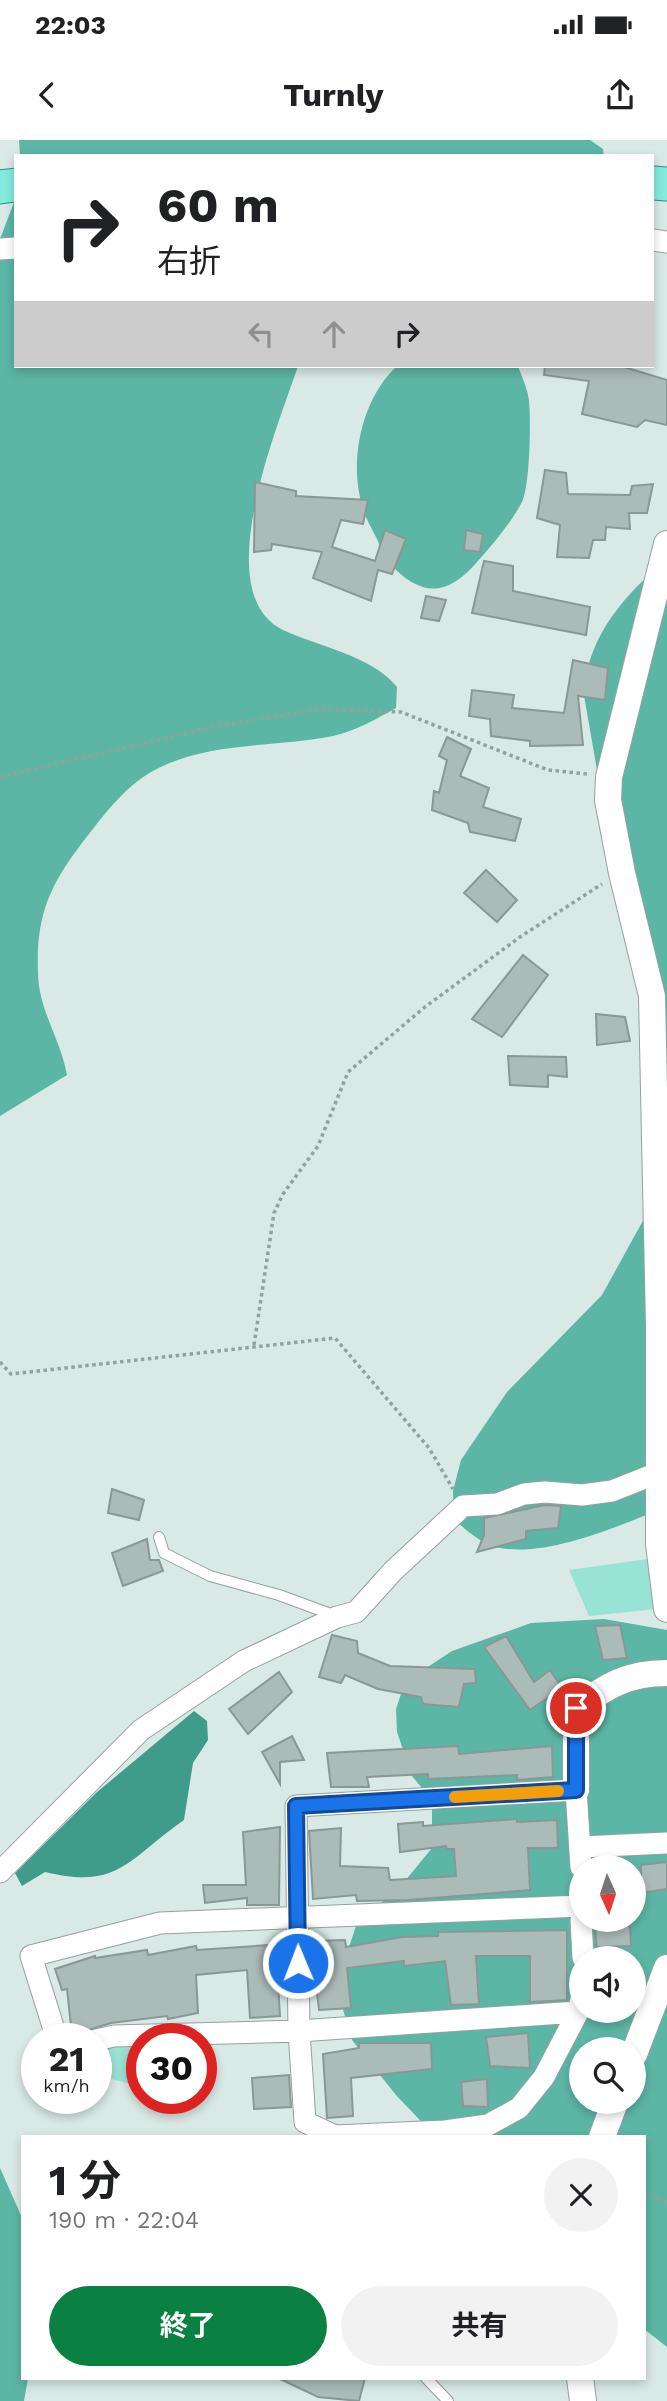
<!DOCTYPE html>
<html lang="ja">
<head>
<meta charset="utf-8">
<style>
	:root { --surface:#fff; --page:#f2f2f2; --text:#202124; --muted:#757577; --accent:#0b8043 }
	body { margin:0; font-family:"Work Sans","Noto Sans JP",sans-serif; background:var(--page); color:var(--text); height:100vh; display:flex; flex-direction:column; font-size:26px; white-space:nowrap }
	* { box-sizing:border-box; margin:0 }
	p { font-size:23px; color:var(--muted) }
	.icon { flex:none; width:38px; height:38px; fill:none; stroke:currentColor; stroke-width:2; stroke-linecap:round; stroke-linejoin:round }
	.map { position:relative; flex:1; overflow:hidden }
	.panel { position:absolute; left:21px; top:1995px; width:625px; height:245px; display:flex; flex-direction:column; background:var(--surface); border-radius:0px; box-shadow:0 4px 10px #0003 }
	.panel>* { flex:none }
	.top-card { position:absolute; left:14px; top:14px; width:640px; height:214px; border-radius:0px; box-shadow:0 4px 10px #0003; background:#fff; color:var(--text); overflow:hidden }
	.needle { width:46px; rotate:177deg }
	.controls { position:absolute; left:569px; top:1715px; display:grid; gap:14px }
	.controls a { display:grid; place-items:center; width:77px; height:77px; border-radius:50%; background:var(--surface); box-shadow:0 4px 10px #0003; font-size:35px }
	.speed { position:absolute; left:21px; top:1883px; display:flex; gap:14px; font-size:35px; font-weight:700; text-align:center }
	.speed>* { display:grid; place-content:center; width:91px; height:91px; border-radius:50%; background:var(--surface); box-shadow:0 4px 10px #0003; line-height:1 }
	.speed small { font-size:18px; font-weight:400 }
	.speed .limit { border:10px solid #d22; background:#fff; color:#111 }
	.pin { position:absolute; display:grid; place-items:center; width:60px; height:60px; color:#fff; margin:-30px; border:4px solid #fff; border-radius:50%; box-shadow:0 2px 7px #0007 }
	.me { position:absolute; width:77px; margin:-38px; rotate:359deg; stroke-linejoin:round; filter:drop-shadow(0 0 5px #0008) }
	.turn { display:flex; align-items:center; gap:24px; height:147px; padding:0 28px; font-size:32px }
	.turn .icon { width:91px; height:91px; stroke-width:2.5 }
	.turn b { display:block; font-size:49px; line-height:60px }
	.lanes { display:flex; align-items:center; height:66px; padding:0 28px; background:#0003; justify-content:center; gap:35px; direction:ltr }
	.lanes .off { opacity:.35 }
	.round { display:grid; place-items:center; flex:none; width:74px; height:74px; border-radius:37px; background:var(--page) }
	.summary { display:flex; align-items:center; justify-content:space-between; height:119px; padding:0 28px }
	h1 { font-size:42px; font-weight:700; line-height:52px }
	.action { display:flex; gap:14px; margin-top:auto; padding:14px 28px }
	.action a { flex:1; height:80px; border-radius:42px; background:var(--accent); color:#fff; font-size:28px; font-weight:700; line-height:80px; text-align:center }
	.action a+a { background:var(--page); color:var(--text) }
	.status { display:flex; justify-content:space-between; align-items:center; height:49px; padding:0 35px; background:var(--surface); direction:ltr }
	.status svg { height:19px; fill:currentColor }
	header { display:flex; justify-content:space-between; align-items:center; height:91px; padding:0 28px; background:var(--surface); font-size:32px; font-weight:700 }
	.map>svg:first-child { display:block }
</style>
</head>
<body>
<div class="status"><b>22:03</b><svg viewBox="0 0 49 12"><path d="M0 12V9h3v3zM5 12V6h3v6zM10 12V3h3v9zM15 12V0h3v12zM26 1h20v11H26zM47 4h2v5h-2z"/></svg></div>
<header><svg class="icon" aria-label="back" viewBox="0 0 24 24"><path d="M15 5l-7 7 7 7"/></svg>Turnly<svg class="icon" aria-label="share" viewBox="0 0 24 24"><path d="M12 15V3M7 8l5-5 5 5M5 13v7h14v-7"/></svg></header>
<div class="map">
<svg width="667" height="2261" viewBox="0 0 667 2261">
	<rect width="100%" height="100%" fill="#d9e9e5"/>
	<path fill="#99e3d4" d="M655,1418l1,51 -67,7 -20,-46z
		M142,1901v46l-46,-12v-27z"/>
	<path fill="#5cb6a5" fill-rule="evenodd" d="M19,0h571l13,9 1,7h-584z
		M16,57v169h282c-19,58 -91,227 -15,264 36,17 88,25 114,57l-1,21c-20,11 -40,23 -63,28 -69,14 -150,2 -206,54 -17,16 -31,35 -45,53 -34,45 -46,74 -44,131 1,37 23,66 29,101l-67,41v-877z
		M397,226h121c4,11 10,24 11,35 2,20 1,84 -7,101 -11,21 -29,42 -45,60 -13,15 -32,32 -54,25 -24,-8 -37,-27 -46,-48 -5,-10 -11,-20 -14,-30 -15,-46 -2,-110 34,-143z
		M667,418v949c-47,18 -117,50 -167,41 -18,-3 -32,-17 -46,-28l-1,-29 8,-31 46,-68 95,-97 43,-78 11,-148 -38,-179 -35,-200c9,-60 40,-92 84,-132z
		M604,1479l63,11v717l-23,-18v-192h-208l-40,-42 -44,-55 -10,-34 -2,-32 16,-48 49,-45 27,-33v-48l-20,-24 -15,-44 -1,-23 9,-27 47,-31 79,-28zM581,1727h53v53h-53zM581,1818h53v53h-53zM581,1909h53v53h-53z
		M0,2028l23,52v158h5l-4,23h-24z"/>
	<path fill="#3f9c8b" d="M194,1571l13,10 1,19 -15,23 -9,57c-56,39 -65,70 -139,52l-23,14 -7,-13 81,-80z"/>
	<path fill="#abbbb7" stroke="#899895" stroke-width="2" d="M545,226h76l46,14v45l-22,-5 -8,7 -55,-13 7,-33 -45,-6z
		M545,330l21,3 2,21 62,1 2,-9 21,-2 -6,29h-18l1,16 -24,-2 -1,13h-12l-4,18 -32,-1 3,-32 -23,-7z
		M255,342l41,9v5l72,4 -5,24 -22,-4 -9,27 43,14 10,-31 21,9 -14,35 -14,-4 -7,31 -58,-23 9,-26 -50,-8 -1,6 -17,2z
		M466,390l17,4 -3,18 -16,-2z
		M484,421l29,5v25l77,16 -4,28 -114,-22z
		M426,456l20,4 -7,21 -18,-3z
		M573,520l35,8 -3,32 -27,-4 5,49 -53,1v-5l-39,-5 -1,-17 -21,-3 3,-26 42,5 -2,13 52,5z
		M447,597l24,12 -11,27 29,12 -6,19 38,12 -6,22 -45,-9 -2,-9 -36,-13 2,-19 5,2 8,-33 -8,-4z
		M486,730l31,30 -20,22 -33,-29z
		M523,815l25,20 -46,62 -30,-18z
		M596,874l29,3 5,24 -33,4z
		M508,916l58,1 1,20 -19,-2v12l-38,-2z
		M112,1349l32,11 -5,20 -31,-7z
		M545,1365l16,1 -3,22 -32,3v8l-49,13 7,-17v-17z
		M147,1399l3,21h9l4,11 -40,15 -11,-33z
		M620,1485l7,33 -24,2 -8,-34z
		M332,1495l25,6 1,12 32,13 85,3 1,14 -12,1 -5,23 -36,-3 -2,-7 -43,-8 -33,-14 -4,8 -22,-6z
		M506,1496l28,46 16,-12 12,18 -32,22 -46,-63z
		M279,1532l13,20 -44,42 -19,-25z
		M292,1596l12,24 -24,2v22l-18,-32z
		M458,1606l1,8 93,-8 1,31 -36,3v-5l-89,4v-5l-61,3 2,10h-38l-4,-34z
		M517,1679v3l40,-2 1,28h-30l2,42 -122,10 -51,1 -1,-6 -43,4 -4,-68 32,-3 -1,38 48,2 2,12 66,-4 -2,-27h-7l-1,-3 -46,6 -2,-28 25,-2v4z
		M280,1687l-1,78h-32v-7l-42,5 -2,-18h43l-3,-53z
		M667,1722v27l-26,4v-28z
		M594,1780h25l1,7 10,-1 1,20 -34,1z
		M567,1790v70l-37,2v-46h-54l3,48 -28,1 -6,-44 -41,5v-5l-57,7 4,40 -32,2 -8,-69 34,-1 1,7 56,-10 36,-1v-4z
		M285,1804v21l-8,1 3,50 -30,2 -3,-48 -51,5 2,38 -30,6 -1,-3 -56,7 -39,12 -5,-46 -5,1 -7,-21 40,-13v2l52,-8 1,5 48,-9 1,4z
		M528,1893l2,35 -40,-2 -4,-29z
		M359,1903h72l1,26 -81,9 2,38 -26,2 -4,-64 36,-6z
		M289,1935l2,32 -37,2 -2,-31z
		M487,1939l1,28 -25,-1 -2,-24z
		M278,2238h87l-6,23 -41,-4z"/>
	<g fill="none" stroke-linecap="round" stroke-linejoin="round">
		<defs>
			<path id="service" d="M159,1397l5,16 46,23 69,19 57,21
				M426,2238l22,23"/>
			<path id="minor" d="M653,100l14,2
				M0,109l16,-1
				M581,1707l86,-4
				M0,1732l141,-142 103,-69 93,-44 19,-5 37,-41 70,-65 34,-2 27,-10 21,-2 37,3 30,-4 48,-19
				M581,1780l2,38
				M581,1859l-3,13 -34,65 -25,31 -31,17 -43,6 -110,5 -30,-14 -6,-91 -3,-225 280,-16 5,77
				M57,1899l-26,-83 129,-33 421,-17
				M96,1900l18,-4 185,-5 279,-19"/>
			<path id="tertiary" d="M667,404l-58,233 -1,23 14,73 30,123 7,329v219l8,65
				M576,1650v-82c31,-22 51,-35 91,-35
				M634,1914l33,-86
				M602,1997l13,-35
				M580,2238l3,23"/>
			<path id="primary" d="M653,43l14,1
				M0,47l16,-2"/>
		</defs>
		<use href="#service" stroke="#93a29f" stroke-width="12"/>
		<use href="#minor" stroke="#93a29f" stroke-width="23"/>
		<use href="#tertiary" stroke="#93a29f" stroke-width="28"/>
		<use href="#primary" stroke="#249585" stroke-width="35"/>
		<path stroke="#94a09d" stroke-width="3.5" stroke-dasharray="3.5 3.5" stroke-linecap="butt" d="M0,637l217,-51 102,-17 82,3 147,58 39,4
			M254,1205l20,-132 9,-19 35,-48 30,-74 77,-65 95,-70 82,-53
			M0,1222l11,12 324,-36 94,110 24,41
			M644,2052l23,11"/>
		<use href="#service" stroke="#fff" stroke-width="10"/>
		<use href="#minor" stroke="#fff" stroke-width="21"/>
		<use href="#tertiary" stroke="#fff" stroke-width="26"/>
		<use href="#primary" stroke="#83ebdc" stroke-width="33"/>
	</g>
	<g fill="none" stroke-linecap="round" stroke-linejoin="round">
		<defs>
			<path id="route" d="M298,1823l-2,-157 280,-16v-82"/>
		</defs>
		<use href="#route" stroke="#114b97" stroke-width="18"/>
		<use href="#route" stroke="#1a73e8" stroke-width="12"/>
		<path stroke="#f59e0b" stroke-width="12" d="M455,1657l103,-6"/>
	</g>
</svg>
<div class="controls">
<a><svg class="needle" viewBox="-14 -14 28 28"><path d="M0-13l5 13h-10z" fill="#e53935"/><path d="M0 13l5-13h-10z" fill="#757577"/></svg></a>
<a><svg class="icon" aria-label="sound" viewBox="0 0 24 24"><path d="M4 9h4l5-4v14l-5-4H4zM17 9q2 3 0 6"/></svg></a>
<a><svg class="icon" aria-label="search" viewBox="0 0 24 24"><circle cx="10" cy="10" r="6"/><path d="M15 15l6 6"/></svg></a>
</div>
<div class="speed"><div>21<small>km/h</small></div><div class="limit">30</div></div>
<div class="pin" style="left:576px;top:1568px;background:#d93025"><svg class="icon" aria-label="arrive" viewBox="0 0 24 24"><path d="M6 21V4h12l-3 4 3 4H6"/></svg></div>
<svg class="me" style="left:298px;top:1823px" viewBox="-20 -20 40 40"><circle r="17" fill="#1a73e8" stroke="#fff" stroke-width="3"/><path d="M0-11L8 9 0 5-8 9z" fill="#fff"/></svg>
<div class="top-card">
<div class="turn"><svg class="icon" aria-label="right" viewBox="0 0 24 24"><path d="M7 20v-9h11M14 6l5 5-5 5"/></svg><div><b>60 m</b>右折</div></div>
<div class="lanes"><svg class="icon off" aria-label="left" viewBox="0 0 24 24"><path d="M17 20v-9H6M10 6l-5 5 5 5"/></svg><svg class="icon off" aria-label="ahead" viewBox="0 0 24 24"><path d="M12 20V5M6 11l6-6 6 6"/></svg><svg class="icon" aria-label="right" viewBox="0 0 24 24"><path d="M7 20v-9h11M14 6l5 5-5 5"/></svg></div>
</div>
<section class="panel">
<div class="summary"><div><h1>1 分</h1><p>190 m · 22:04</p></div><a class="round"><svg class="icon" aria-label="close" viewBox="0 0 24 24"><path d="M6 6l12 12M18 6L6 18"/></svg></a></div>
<div class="action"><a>終了</a><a>共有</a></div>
</section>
</div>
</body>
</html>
